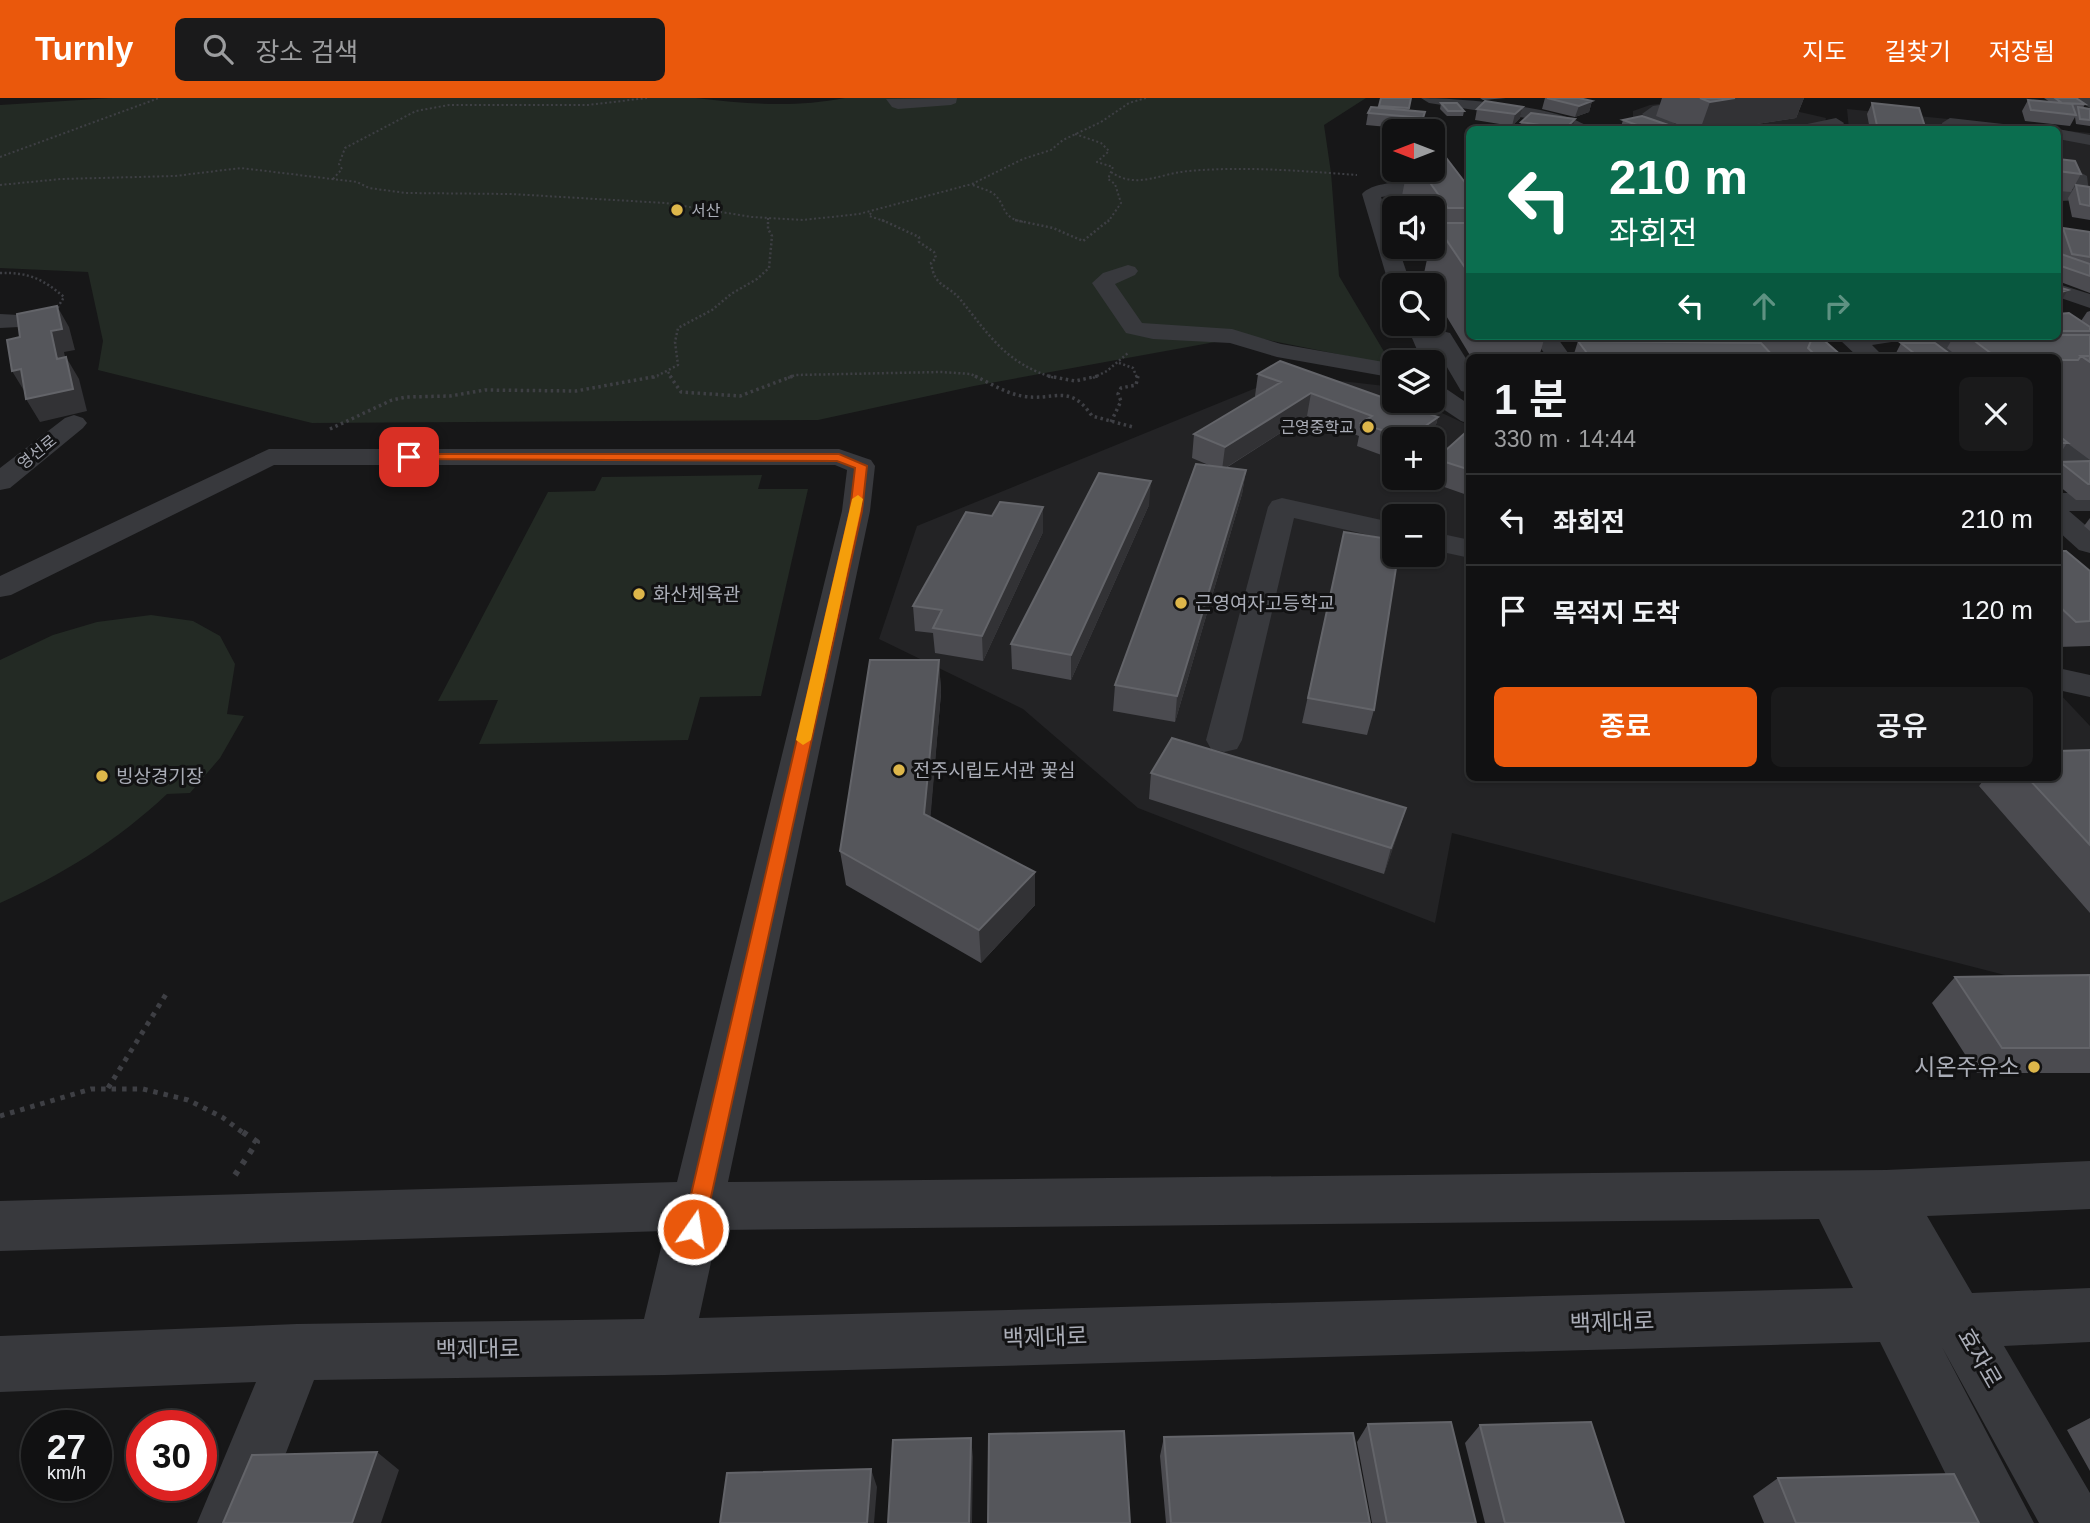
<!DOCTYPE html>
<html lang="ko">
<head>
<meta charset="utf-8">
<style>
	:root { --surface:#111112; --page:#1a1a1b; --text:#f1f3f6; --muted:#9c9d9f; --line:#303132; --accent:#ea580c }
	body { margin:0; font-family:Helvetica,"Noto Sans KR",sans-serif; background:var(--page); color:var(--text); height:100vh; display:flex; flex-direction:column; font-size:26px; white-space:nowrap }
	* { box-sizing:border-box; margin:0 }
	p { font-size:23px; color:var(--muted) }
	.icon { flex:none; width:38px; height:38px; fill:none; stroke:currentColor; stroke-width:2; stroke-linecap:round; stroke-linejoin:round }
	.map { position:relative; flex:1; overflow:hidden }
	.sheet { position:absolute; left:1466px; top:256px; width:595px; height:427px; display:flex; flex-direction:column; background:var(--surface); border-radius:10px; box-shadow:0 2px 5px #0004,0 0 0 2px var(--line) }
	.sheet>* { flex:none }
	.hud { position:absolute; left:1466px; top:28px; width:595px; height:214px; border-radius:10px; box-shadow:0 2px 5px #0004,0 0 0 2px var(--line); background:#0b6e4f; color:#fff; overflow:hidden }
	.needle { width:46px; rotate:270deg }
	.fabs { position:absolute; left:1382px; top:21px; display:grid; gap:14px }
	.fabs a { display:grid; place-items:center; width:63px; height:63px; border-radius:10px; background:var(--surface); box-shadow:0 2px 5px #0004,0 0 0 2px var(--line); font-size:35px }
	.speed { position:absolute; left:21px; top:1312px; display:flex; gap:14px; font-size:35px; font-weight:700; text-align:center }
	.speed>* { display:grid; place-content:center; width:91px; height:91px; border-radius:50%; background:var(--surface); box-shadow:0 2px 5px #0004,0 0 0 2px var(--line); line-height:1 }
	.speed small { font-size:18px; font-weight:400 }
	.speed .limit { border:10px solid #d22; background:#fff; color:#111 }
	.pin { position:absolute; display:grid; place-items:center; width:60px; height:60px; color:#fff; margin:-30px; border-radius:14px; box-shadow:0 4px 10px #0006 }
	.me { position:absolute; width:77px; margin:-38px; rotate:13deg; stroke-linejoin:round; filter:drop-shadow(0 0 5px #0008) }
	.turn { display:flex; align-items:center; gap:24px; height:147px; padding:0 28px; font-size:32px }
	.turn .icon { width:91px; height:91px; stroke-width:2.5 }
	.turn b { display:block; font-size:49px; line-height:60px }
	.lanes { display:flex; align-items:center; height:66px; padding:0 28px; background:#0003; justify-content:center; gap:35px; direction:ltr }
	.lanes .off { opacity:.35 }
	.round { display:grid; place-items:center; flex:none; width:74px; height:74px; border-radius:10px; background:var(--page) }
	.headline { display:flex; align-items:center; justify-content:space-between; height:119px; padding:0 28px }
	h1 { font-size:42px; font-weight:600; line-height:52px }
	.cta { display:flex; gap:14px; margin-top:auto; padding:14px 28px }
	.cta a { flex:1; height:80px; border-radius:10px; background:var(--accent); color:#fff; font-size:28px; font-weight:600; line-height:80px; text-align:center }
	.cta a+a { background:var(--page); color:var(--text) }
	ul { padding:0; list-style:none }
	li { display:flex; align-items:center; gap:21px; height:91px; padding:0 28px; border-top:2px solid var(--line) }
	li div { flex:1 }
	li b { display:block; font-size:26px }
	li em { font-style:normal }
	header { display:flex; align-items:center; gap:42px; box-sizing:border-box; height:98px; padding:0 35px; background:var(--accent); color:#fff }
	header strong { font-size:33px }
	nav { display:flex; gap:38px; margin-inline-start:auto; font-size:24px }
	.search { width:490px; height:63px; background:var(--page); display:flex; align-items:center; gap:18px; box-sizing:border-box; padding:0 24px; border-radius:10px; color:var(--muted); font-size:26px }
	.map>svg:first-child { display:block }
</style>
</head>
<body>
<header>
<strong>Turnly</strong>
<div class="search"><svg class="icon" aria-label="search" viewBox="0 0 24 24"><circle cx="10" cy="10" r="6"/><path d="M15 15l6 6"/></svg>장소 검색</div>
<nav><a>지도</a><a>길찾기</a><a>저장됨</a></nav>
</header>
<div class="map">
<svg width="2090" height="1425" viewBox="0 0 2090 1425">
	<rect width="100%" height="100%" fill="#171718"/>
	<path fill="#232325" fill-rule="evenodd" d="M1705,0l69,8 52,12 -3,12 -163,-1 -27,-9v-9l17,-6z
		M1847,11l211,21 -209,-1z
		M2058,32l32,3v65l-32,-1z
		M1288,277l97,11 10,4v11h21l54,25v351h588v-85l32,34v271l-638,-164 -17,90 -297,-115 -115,-99 -144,-70 38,-113zM1395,341h38v39h-38zM1395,418h38v39h-38z"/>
	<path fill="#232a24" d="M112,0h584c53,6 97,10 149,0h521l-42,27 7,48 8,103 53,89 -144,-29 -274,50 -156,34 -506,3 -214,-53 5,-29 -15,-69 -88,-4v-163z
		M762,377l-4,14h50l-47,207 -61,1 -12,43 -209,4 19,-44 -60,1 110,-209 47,-1 7,-14z
		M151,517l42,6 27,15 15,28 -8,50 17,2 -24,42 -30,35 -23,1c-50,47 -105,81 -167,109v-243l53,-25 44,-13z"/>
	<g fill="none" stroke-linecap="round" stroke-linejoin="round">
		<path stroke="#3e3f44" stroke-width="2" stroke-dasharray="2 2.5" stroke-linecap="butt" d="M1075,36l26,9 8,8 -12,11 16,5 -5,12 7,5 6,19 -13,19
			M0,59l159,-59
			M1111,74c26,18 49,1 78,-1 55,-5 113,0 168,4
			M333,81l9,-10 -3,-5 6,-16 71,-37 33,-6h139l59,-7
			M0,87l61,-6 114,-3 66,-8 116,14 12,6 37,5 105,1 154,9 87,14 51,3 56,-6 113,-30 51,-25 28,-9 12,-10 38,-18 28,-19 17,-5
			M973,87c6,3 17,5 22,10 12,12 6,23 29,27
			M871,115l-2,3 18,6
			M768,120v4"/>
		<path stroke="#3e3f44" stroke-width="2.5" stroke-dasharray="2 2.5" stroke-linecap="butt" d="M882,122l37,17v5l15,10 2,6 -5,5c4,25 15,20 29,36 30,37 46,65 95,79
			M1015,122l38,8 30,13 26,-21
			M0,175c28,-1 43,6 64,24l-9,15
			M1119,265l14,5 4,10
			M668,274l4,6
			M653,280l25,-13 -3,-23 3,-14 34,-18 19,-16 26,-15 12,-11 3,-32 -4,-7v-9
			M788,280l7,-3 146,-3 30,2 7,4
			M1093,280l14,-7 21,-18"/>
		<path stroke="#3e3f44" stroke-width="3.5" stroke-dasharray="2.5 3.5" stroke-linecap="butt" d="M670,278l11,16 59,4 53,-20
			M975,278c15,7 30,17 47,20 32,6 47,-14 70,20l41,11
			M1048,278l27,5 23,-5
			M1111,324l10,-21 -3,-7 3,-6 15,-3 2,-9
			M330,331l62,-29 14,-3 44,-1 35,-6 91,1 82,-15"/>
		<path stroke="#3e3f44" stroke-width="5" stroke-dasharray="4.5 6" stroke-linecap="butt" d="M108,990l60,-97
			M0,1018l91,-27h52l45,11 34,17 20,15"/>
		<path stroke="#3e3f44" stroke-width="6" stroke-dasharray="5 8" stroke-linecap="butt" d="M235,1077l22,-33 -17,-12"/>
		<path fill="#38393d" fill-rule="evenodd" d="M957,0l-1,5 -5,2 -53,4 -6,-2 -6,-8z
			M1421,0c36,0 146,8 171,32h-25l-22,-9 -116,-18z
			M1705,0l10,1 3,3 -8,5 -49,7 23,16h-20l-22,-16 11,-8z
			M2075,0h15v10z
			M1836,20l8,5 -2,3 -15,4h-36l2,-3z
			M1950,20l62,7 8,5h-77l-1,-7z
			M2058,31l32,6v10l-32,-6z
			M2078,73l9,5 3,24 -32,1v-12l15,1 -4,-14z
			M1408,83l25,1 37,6v12l-50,-8 -39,5 14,40v10h3l13,38h-16v5l-6,-5 -27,-91c10,-11 32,-11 46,-13z
			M1128,167l7,2 3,4 -3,4 -20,9 27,39 90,6 49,15 114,20v14l-118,-21 -47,-14 -77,-4 -27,-6 -34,-50 11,-10z
			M2058,186l32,10v14l-32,-11z
			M0,216l38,2 3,5 -3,5 -38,2z
			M1406,226h22l5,10 9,-3 8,2 20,32v28l-9,-2 -20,-34 -8,7 -24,-2 9,-10z
			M1532,238h24l15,21h-24z
			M1576,238h24l17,21h-24z
			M1630,238h25l18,21h-25z
			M1843,238h59l-4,5 -26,4 12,12h-26l-18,-17z
			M2001,239l8,2 23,18h-28l-8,-6 -42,1 4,5h-27l-12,-12 4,-5 8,-2z
			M1433,286l9,2 28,19v19l-9,-3 -30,-20h2z
			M74,317l9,3 4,5 -4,5 -73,60 -10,2v-22l65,-50z
			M2058,339l9,2 23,18v22l-10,-2 -22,-19z
			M269,351h570l32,11 4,6 -5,45 -142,671 1158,-12 204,-9v48l-163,7 45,77 118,-5v54l-86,4 86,147v30h-51l-97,-176 92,176h-64l-90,-181 -1215,33 -351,5 -55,143h-62l59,-141 -256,10v-56l297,-12 347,-5 21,-88 -665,20v-50l677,-19 165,-671 5,-41 -12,-5h-561l-263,130 -11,2v-21zM1819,1121l34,69 -1154,30 19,-88z
			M2058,395h32v18h-21l21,18v24l-11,-3 -21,-19z
			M1282,400l113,25v18l-101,-23 -52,222 -5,9 -13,3 -13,-3 -5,-9 62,-233 4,-6z
			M1433,434l37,8v18l-37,-8z
			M2058,570l32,7v22l-32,-7z"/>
	</g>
	<path fill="#4b4b50" d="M1381,0h30l-2,13 16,1 -4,18 -55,-5 2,-12 11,-5z
		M1480,0h26l-23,2z
		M1545,0h34l13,3 -3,11 -14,5 -33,-8z
		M1662,0h142l-8,20 -79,12h-25l-36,-14z
		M2044,0h32l9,6 -2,4 7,1v17l-14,-2 -1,-7 -5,9 -45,-5 -3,-10 6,-11 22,2z
		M1441,5l23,8 -1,5h-16l-7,-7z
		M1872,5l54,27h-56l-3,-16z
		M1523,9l-3,11 -8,8 -37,-6 2,-11z
		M1623,22l60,10h-63z
		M1521,24l51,8h-53z
		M2058,61l23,15 -10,18 -13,-1z
		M1407,72h26l37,19v147h75l-6,21h-68l-38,-63v-9h-5l-5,-7 6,-28 -2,-3h6v-39h-31l-2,-2z
		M2076,87l14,2v33l-18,-3 -4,-19z
		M2063,130l27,4v61l-32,-12v-28h1l-1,-15z
		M2090,213v149l-23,-17 -9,14v-100h-101v-1l-10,-8 7,-12h104v-24l23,9 6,-9z
		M1697,238h122l24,21h-270l5,-16 125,1z
		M1901,245l53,14h-60z
		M1258,276l180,43 -6,22h-37v21l-38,-14 2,-10 -52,-20 -81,52 20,2 -4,24 -67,228 -62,-11 2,-26 96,-219 -19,-8 2,-24 63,-37 -2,-1z
		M1470,335v63l-40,-14 1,-4h2v-11l3,-8z
		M2090,363v39h-14l-18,-15v-21l2,-2z
		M1149,407l-78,175 -59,-11 -1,-25z
		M2090,420v13l-6,-5z
		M1043,434l-60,129 -48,-8 -2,-20 -18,-2 -2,-25z
		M1344,434l30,178 -7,25 -65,-12z
		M2058,453l32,20v75l-32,1z
		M939,562l2,33 -11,124 105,55v33l-54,58 -135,-78 -6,-34z
		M2090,652v163l-111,-127 7,-9h72z
		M1151,675l255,35 -22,66 -235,-75z
		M2090,877v98h-113l-45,-70 23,-26z
		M2090,1320v53l-23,-41z
		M1368,1326l108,99h-104l-15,-81z
		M1480,1327l144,98h-139l-20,-80z
		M1164,1339l206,86h-204l-6,-67z
		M1778,1380l201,45h-215l-11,-27z"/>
	<path fill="#323235" d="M1735,0h69l-8,20 -79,12h-17l10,-28z
		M1592,3l-3,11 -14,5 4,-11z
		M1523,9l-3,11 -8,8 3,-12z
		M1575,21l-3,11h-7z
		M2068,192l-9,14 -1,1v-12z
		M57,208l12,21 6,23 -11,2 6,29 -13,-22 -6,-28z
		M66,259l13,22 8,32 -47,11 -14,-23z
		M21,271l5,25 -14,-23z
		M1311,295l-4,23 -85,54 3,-23z
		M1438,319l-6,22h-25z
		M1246,372l-4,24 -67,228 2,-26z
		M1151,383l-2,24 -78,175v-25z
		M1043,409v25l-60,129 -1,-25z
		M939,562l2,33 -13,154 -4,-33z
		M1406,710l-8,26 -14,40 7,-26z
		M1035,774v33l-54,58 -2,-33z
		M971,1340l2,19 -1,66h-3z
		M377,1354l22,18 -18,53h-29z
		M871,1371l6,18 -3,36h-7z"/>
	<path fill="#55565b" stroke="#636469" stroke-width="2" d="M1381,0h30l-2,10 -30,-2z
		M1547,0h32l13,3 -13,5z
		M1700,0h35l-25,4z
		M2055,0h21l9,6 -23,-1z
		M2028,2l44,4 4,11 -45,-5z
		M1485,3l38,6 -8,7 -38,-5z
		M1441,5h16l7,8h-16z
		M1872,5l47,5 7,22h-48z
		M1371,9l54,5 -2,6 -55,-5z
		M2078,9l12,2v11l-10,-1z
		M1531,15l44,6 -10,10 -44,-7z
		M1642,18l41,14h-32l-28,-10z
		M1591,27l17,5h-23z
		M1444,57l26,34v19h-22l-27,-38h12v-14z
		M2058,61l17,2 6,13 -23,-3z
		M2076,87l14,2v19l-10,-2z
		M1435,125h35v52z
		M2063,130l27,4v25l-18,-3z
		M2058,155l32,11v12l-32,-11z
		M2058,189l10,3 -10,3z
		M57,208l5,23 -11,2 6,28 9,-2 7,32 -47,10 -5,-30 -9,2 -5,-31 13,-3 -3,-23z
		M2069,215l21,14v4h-32v-17z
		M2058,237h32v21h-9l-3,4h-20v-3h-62l-28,-21z
		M1813,238h6l24,21h-26l-9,-9z
		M1578,243l183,2 13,14h-184z
		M1901,245h34l19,14h-35z
		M2081,258h9v6z
		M1280,263l158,56 -31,22 -46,-16 11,-7 -61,-23 -86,54 -31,-13 87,-52 -23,-8z
		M1466,334l4,1v37l-34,-11z
		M2058,337l10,8h-10z
		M2090,363v23h-2l-28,-22z
		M1196,366l50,6 -69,226 -62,-11z
		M1099,375l52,8 -80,174 -60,-11z
		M1000,404l43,5 -61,129 -49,-8 9,-18 -29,-4 53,-94 26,4z
		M1344,434l51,8v15h3l-24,155 -66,-12z
		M2058,453h8l24,20v50l-14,1 -18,-17z
		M870,562h69l-15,154 111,58 -56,58 -139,-79z
		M1172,640l234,70 -15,40 -240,-75z
		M2090,652v95l-63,-68h31v-26z
		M2090,877v73h-88l-47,-71z
		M1451,1324l25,101h-89l-19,-99z
		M1591,1324l33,101h-119l-25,-98z
		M1124,1333l6,92h-142l1,-89z
		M1353,1335l17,90h-199l-7,-86z
		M971,1340l-2,85h-81l5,-83z
		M377,1354l-25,71h-129l29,-68z
		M871,1371l-4,54h-147l7,-50z
		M1954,1376l25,49h-183l-18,-45z"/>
	<path fill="#ea580c" stroke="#983908" stroke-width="2" d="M409,356h430l28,12 -5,45 -158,718 -3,7 -8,3 -7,-3 -3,-7 167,-718 5,-43 -18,-7 -432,-2 -2,-2z"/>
	<path fill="#f59e0b" d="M858,397l5,4 -52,241 -8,5 -7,-5 56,-241z"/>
	<g fill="#ddb64a" stroke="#121213" stroke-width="2.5">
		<circle cx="677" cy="112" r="7"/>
		<circle cx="1368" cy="329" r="7"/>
		<circle cx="639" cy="496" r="7"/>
		<circle cx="1181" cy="505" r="7"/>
		<circle cx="899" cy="672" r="7"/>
		<circle cx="102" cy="678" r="7"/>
		<circle cx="2034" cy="969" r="7"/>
	</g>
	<g text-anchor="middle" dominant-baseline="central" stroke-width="6" stroke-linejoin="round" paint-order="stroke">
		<g font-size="16" fill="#aaadb7" stroke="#121213" text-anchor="start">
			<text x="691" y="112">서산</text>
			<text x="1354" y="329" text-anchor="end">근영중학교</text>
		</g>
		<g font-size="16" fill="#aaadb7" stroke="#121213">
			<text transform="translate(37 354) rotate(-39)">영선로</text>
		</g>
		<g font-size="19" fill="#aaadb7" stroke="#121213" text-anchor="start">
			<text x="653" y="496">화산체육관</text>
			<text x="1195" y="505">근영여자고등학교</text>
			<text x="913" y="672">전주시립도서관 꽃심</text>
			<text x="116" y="678">빙상경기장</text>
		</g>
		<g font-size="23" fill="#aaadb7" stroke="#121213" text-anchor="end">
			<text x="2020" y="969">시온주유소</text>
		</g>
		<g font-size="23" fill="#aaadb7" stroke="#121213">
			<text transform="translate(1612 1224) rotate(-2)">백제대로</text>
			<text transform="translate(1045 1239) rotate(-2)">백제대로</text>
			<text transform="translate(478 1251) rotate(-1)">백제대로</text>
			<text transform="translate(1980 1260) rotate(60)">효자로</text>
		</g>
	</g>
</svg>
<div class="fabs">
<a><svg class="needle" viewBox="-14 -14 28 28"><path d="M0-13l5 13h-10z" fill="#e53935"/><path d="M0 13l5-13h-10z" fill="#9c9d9f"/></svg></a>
<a><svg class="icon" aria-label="sound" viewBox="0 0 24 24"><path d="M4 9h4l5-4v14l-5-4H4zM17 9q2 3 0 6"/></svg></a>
<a><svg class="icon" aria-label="search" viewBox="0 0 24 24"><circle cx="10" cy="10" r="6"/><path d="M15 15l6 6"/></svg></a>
<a><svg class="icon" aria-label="layers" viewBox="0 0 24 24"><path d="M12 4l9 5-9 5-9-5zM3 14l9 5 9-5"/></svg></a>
<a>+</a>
<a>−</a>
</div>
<div class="speed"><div>27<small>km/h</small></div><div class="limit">30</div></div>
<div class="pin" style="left:409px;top:359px;background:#d93025"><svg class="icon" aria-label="arrive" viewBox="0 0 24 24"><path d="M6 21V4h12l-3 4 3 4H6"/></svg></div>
<svg class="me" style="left:693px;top:1131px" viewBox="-20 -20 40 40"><circle r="17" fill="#ea580c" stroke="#fff" stroke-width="3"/><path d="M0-11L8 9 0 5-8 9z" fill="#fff"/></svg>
<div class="hud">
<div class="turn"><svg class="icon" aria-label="left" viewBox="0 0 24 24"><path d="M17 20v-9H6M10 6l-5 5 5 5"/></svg><div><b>210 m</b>좌회전</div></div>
<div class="lanes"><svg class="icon" aria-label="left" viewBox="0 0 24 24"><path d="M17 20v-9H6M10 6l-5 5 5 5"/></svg><svg class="icon off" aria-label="ahead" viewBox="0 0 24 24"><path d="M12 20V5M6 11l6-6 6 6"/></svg><svg class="icon off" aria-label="right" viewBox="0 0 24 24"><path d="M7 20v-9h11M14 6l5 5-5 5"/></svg></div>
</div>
<section class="sheet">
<div class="headline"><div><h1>1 분</h1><p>330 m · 14:44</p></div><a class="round"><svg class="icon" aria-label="close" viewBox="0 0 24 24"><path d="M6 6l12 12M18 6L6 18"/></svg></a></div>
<ul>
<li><svg class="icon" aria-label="left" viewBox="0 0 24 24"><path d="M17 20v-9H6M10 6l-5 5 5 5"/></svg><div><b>좌회전</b></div><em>210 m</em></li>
<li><svg class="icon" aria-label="arrive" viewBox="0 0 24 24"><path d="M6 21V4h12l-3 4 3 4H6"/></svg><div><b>목적지 도착</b></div><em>120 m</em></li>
</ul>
<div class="cta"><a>종료</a><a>공유</a></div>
</section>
</div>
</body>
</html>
